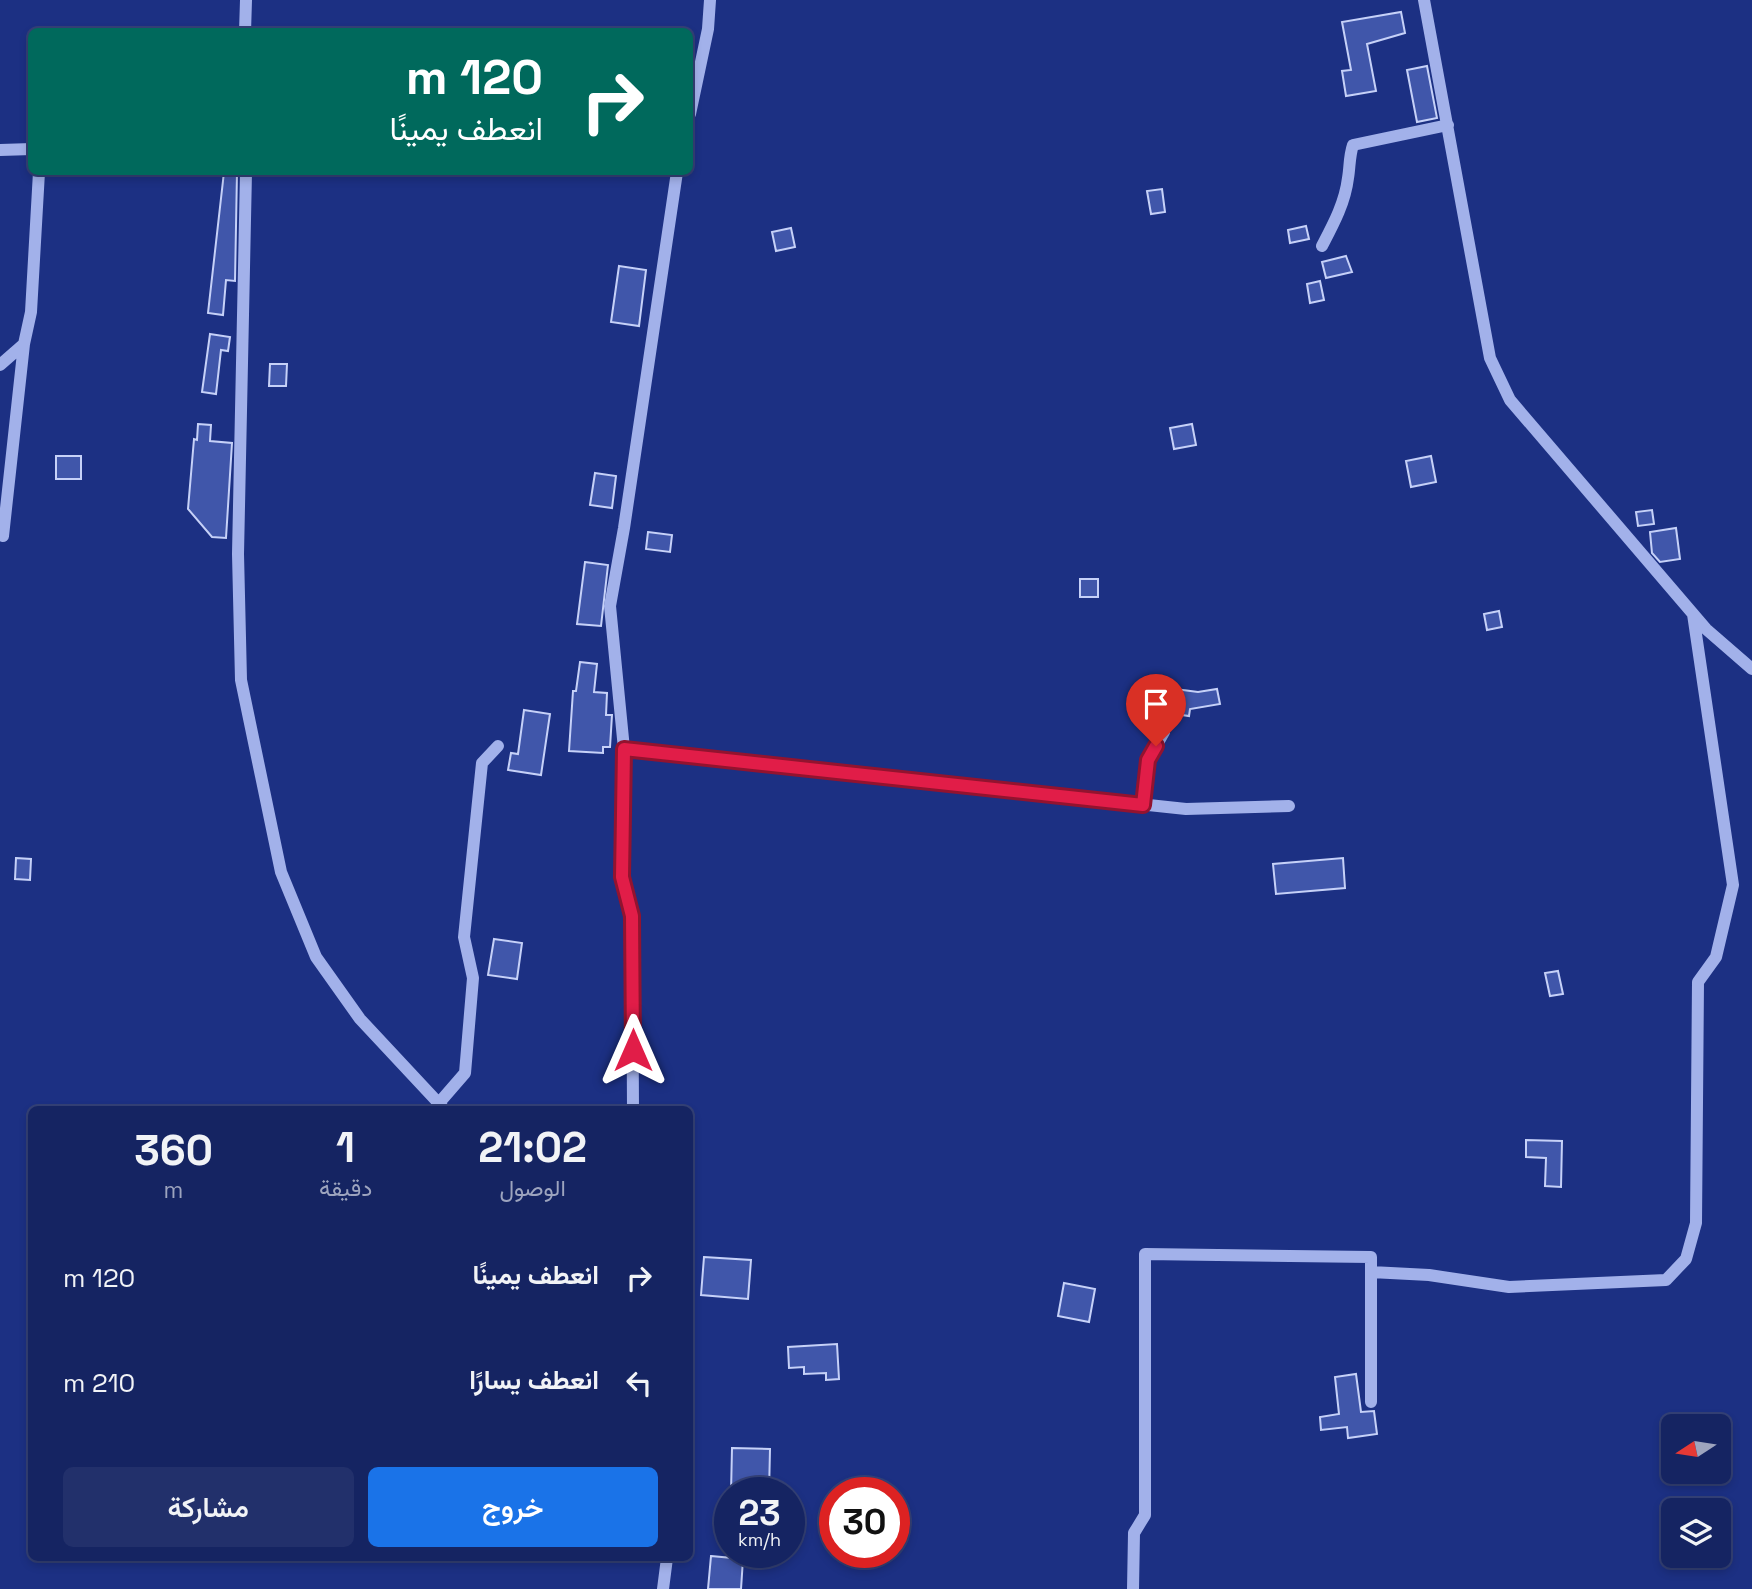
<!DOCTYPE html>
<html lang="ar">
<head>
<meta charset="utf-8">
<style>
	:root { --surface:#152462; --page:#22306b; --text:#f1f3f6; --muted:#9da4be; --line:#344177; --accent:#1a73e8 }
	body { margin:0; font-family:"Space Grotesk",Vazirmatn,sans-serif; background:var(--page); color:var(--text); direction:rtl; height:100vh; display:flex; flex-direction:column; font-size:26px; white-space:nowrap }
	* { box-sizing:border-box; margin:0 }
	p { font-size:23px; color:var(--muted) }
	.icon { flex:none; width:38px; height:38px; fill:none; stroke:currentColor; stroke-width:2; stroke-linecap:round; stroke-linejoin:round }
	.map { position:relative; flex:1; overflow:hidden; direction:ltr }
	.side { position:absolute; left:28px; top:1106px; width:665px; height:455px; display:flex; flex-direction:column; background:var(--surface); border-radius:10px; box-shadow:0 4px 10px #0003,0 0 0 2px var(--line); direction:rtl }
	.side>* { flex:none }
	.banner { position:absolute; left:28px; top:28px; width:665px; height:147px; border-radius:10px; box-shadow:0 4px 10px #0003,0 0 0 2px var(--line); direction:rtl; background:#00695c; color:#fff; overflow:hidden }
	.needle { width:46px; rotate:258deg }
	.tools { position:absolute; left:1661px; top:1414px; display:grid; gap:14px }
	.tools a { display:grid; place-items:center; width:70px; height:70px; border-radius:10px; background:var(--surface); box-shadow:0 4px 10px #0003,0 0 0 2px var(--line); font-size:35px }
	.speed { position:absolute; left:714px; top:1477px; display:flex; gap:14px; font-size:35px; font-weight:700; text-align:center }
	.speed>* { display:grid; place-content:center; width:91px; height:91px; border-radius:50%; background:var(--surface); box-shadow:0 4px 10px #0003,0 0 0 2px var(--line); line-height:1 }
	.speed small { font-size:18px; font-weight:400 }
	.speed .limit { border:10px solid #d22; background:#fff; color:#111 }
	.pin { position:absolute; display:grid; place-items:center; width:60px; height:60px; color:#fff; margin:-72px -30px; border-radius:50% 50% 50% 0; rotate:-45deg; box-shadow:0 0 7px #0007 }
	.pin .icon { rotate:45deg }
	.me { position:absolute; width:77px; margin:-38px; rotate:0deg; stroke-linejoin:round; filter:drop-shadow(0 0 5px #0008) }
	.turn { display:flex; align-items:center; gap:24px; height:147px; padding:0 35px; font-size:32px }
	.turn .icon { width:91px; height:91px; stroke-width:2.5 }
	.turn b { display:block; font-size:49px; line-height:60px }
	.eta { display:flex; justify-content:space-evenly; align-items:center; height:119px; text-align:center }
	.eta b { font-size:42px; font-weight:600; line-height:49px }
	.cta { display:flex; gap:14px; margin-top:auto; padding:14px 35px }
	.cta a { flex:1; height:80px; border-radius:10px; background:var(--accent); color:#fff; font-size:28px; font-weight:600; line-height:80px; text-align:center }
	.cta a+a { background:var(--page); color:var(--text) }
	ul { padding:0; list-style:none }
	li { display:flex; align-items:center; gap:21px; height:105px; padding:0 35px }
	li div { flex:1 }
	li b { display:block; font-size:26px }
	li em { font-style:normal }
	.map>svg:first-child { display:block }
</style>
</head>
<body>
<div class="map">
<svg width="1752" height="1589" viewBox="0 0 1752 1589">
	<rect width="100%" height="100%" fill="#1c3083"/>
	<path fill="#4056aa" stroke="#c6d1f8" stroke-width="2" d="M1401,12l4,21 -38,11 9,47 -30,5 -4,-25 9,-1 -9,-48z
		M1427,66l10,52 -20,4 -10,-52z
		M224,172h13l-2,109 -9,-1 -3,35 -15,-2z
		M1162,189l3,23 -14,2 -4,-23z
		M1306,226l3,13 -19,4 -2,-13z
		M791,228l4,19 -19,4 -4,-19z
		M1346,256l6,16 -26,6 -4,-16z
		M619,266l27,4 -7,56 -28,-4z
		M1320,281l4,19 -14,3 -3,-19z
		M210,334l20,3 -2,14 -7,-1 -5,44 -14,-2z
		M270,364h17l-1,22h-17z
		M198,424l13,1 -1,16 22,2 -6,95 -14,-1 -24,-28 6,-70 3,1z
		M1192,424l4,21 -22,4 -4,-21z
		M56,456h25v23h-25z
		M1431,456l5,26 -25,5 -5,-26z
		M595,473l21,3 -4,32 -22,-3z
		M1652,510l2,14 -16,2 -2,-14z
		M1676,528l4,31 -20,3 -8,-9 -2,-21z
		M648,532l24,3 -2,17 -24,-3z
		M585,562l23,3 -7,61 -24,-2z
		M1080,579h18v18h-18z
		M1499,611l3,16 -15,3 -3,-16z
		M580,662l17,2 -3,28 13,1 -1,22h6l-2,32h-7v6l-34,-2 4,-60h3z
		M1160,687l38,5 19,-3 3,15 -30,5 -1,7 -27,-4 -4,-5z
		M524,710l26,4 -9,61 -33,-5 3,-17 7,1z
		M16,858l15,1 -1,21 -15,-1z
		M1343,858l2,30 -69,6 -3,-30z
		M494,939l28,4 -5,36 -29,-4z
		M1558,971l5,23 -13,2 -5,-23z
		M1526,1140l36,1 -1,46 -16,-1 1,-28 -20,-1z
		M704,1257l47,3 -3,39 -47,-4z
		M1064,1283l31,6 -6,33 -31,-6z
		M837,1344l2,35 -13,1v-7l-22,1v-7l-15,1 -1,-21z
		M1356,1374l5,38 13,-1 3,23 -29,4 -1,-11 -26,3 -1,-13 19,-3 -4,-37z
		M732,1448l38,1 -1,44h-38z
		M711,1556l32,3 -2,30h-33z"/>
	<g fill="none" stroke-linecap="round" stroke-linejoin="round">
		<path stroke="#a2b1ea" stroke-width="12" d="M1424,0l66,358 20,42 196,229 46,40
			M245,32l1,-32
			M690,114l18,-85 2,-29
			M0,150l32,-1
			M246,172l-8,382 3,126 40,192 35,85 44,62 85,91
			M1322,246c11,-21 23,-43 26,-68 2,-11 1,-21 5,-33l95,-20
			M0,365l24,-21 7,-32 8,-140
			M3,536l21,-192
			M624,749l562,60 103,-3
			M1143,805l5,-45 16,-28 -11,-18
			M439,1103l26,-30 8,-95 -9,-41 18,-174 16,-17
			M633,1110l-1,-194 -10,-39 2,-128 -14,-143 14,-78 53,-356
			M1371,1272l58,3 80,12 157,-7 20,-21 10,-36 2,-241 18,-25 17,-72 -40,-271
			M663,1589l4,-31
			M1133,1589l1,-56 11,-18v-261l226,3v145"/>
	</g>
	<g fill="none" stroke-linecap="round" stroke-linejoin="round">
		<defs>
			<path id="route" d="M633,1050l-1,-134 -10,-39 2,-128 519,56 5,-45 8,-14"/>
		</defs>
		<use href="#route" stroke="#92132f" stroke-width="18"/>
		<use href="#route" stroke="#e11d48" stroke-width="12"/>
	</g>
</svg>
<div class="tools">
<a><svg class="needle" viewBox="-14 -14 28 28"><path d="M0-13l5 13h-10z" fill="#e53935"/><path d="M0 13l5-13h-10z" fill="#9da4be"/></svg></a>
<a><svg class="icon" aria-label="layers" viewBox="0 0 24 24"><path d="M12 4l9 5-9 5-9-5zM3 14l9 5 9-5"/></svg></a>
</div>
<div class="speed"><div>23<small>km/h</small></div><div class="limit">30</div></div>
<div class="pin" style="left:1156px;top:746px;background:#d93025"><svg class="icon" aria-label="arrive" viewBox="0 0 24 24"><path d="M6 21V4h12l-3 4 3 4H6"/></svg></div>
<svg class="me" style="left:633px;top:1050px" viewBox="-20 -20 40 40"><path d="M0-17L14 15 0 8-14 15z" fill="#e11d48" stroke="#fff" stroke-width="4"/></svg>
<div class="banner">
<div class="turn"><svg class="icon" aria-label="right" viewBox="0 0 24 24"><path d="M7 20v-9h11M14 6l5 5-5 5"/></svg><div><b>120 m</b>انعطف يمينًا</div></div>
</div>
<section class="side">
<div class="eta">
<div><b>21:02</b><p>الوصول</p></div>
<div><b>1</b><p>دقيقة</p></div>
<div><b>360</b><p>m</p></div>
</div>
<ul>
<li><svg class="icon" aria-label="right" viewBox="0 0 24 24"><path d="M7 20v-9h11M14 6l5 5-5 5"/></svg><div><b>انعطف يمينًا</b></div><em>120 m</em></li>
<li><svg class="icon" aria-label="left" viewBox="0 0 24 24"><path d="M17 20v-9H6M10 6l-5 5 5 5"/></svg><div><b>انعطف يسارًا</b></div><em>210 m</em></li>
</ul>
<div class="cta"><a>خروج</a><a>مشاركة</a></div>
</section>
</div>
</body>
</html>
